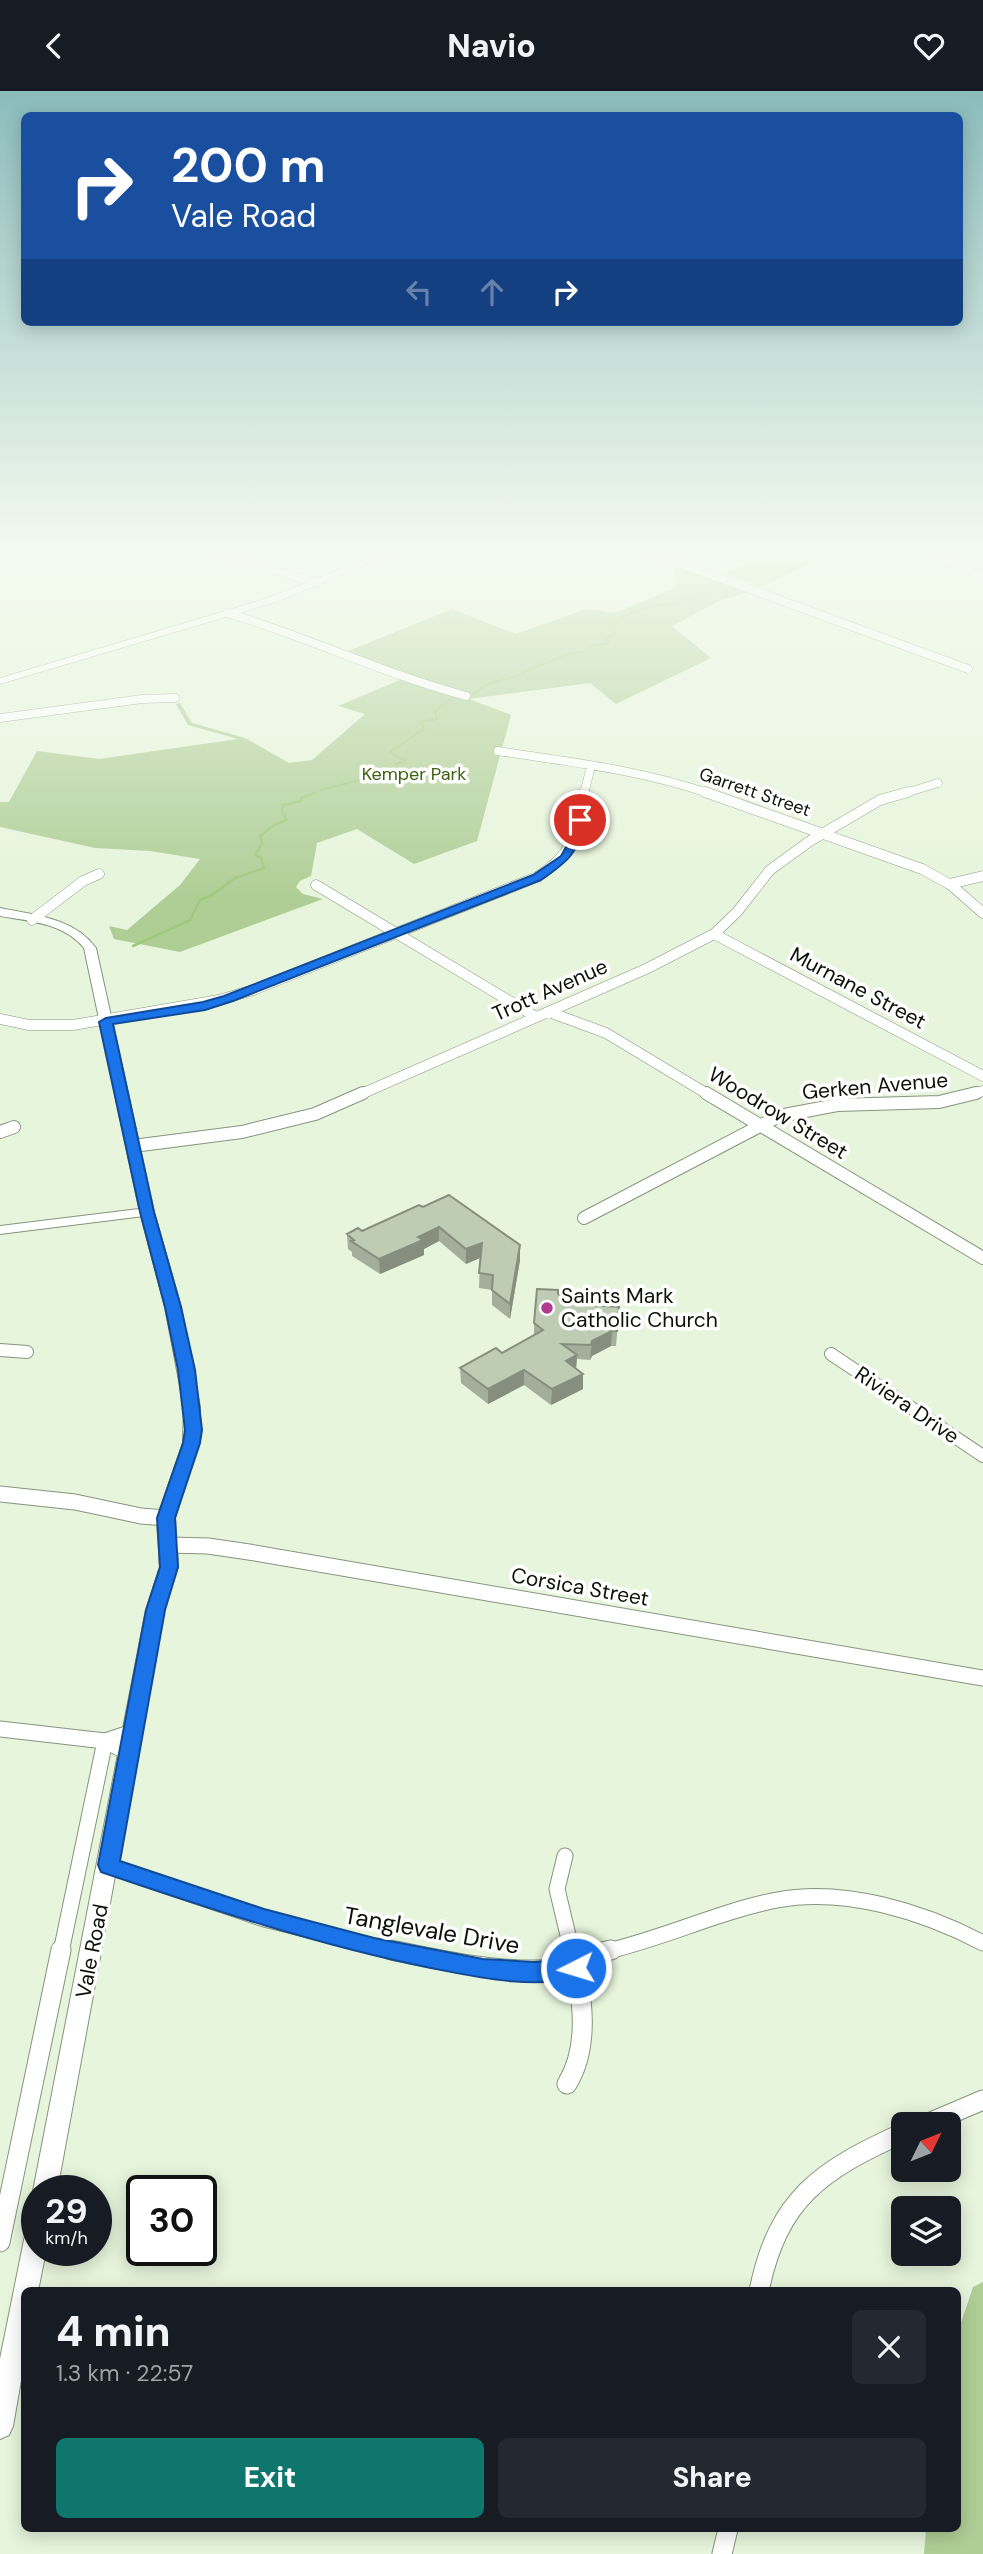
<!DOCTYPE html>
<html lang="en">
<head>
<meta charset="utf-8">
<style>
	:root { --surface:#171b24; --page:#242831; --text:#f1f3f6; --muted:#9ea1a6; --accent:#0f766e }
	body { margin:0; font-family:"DM Sans",sans-serif; background:var(--page); color:var(--text); height:100vh; display:flex; flex-direction:column; font-size:26px; white-space:nowrap }
	* { box-sizing:border-box; margin:0 }
	p { font-size:23px; color:var(--muted) }
	.icon { flex:none; width:38px; height:38px; fill:none; stroke:currentColor; stroke-width:2; stroke-linecap:round; stroke-linejoin:round }
	.map { position:relative; flex:1; overflow:hidden }
	.details { position:absolute; left:21px; top:2196px; width:940px; height:245px; display:flex; flex-direction:column; background:var(--surface); border-radius:10px; box-shadow:0 4px 18px #0003 }
	.details>* { flex:none }
	.banner { position:absolute; left:21px; top:21px; width:942px; height:214px; border-radius:10px; box-shadow:0 4px 18px #0003; background:#1a4fa0; color:#fff; overflow:hidden }
	.needle { width:46px; rotate:47deg }
	.tools { position:absolute; left:891px; top:2021px; display:grid; gap:14px }
	.tools a { display:grid; place-items:center; width:70px; height:70px; border-radius:10px; background:var(--surface); box-shadow:0 4px 18px #0003; font-size:35px }
	.speed { position:absolute; left:21px; top:2084px; display:flex; gap:14px; font-size:35px; font-weight:700; text-align:center }
	.speed>* { display:grid; place-content:center; width:91px; height:91px; border-radius:50%; background:var(--surface); box-shadow:0 4px 18px #0003; line-height:1 }
	.speed small { font-size:18px; font-weight:400 }
	.speed .limit { border:4px solid #111; border-radius:10px; background:#fff; color:#111 }
	.pin { position:absolute; display:grid; place-items:center; width:60px; height:60px; color:#fff; margin:-30px; border:4px solid #fff; border-radius:50%; box-shadow:0 2px 7px #0007 }
	.me { position:absolute; width:77px; margin:-38px; rotate:265deg; stroke-linejoin:round; filter:drop-shadow(0 0 5px #0008) }
	.turn { display:flex; align-items:center; gap:24px; height:147px; padding:0 35px; font-size:32px }
	.turn .icon { width:91px; height:91px; stroke-width:2.5 }
	.turn b { display:block; font-size:49px; line-height:60px }
	.lanes { display:flex; align-items:center; height:66px; padding:0 35px; background:#0003; justify-content:center; gap:35px; direction:ltr }
	.lanes .off { opacity:.35 }
	.round { display:grid; place-items:center; flex:none; width:74px; height:74px; border-radius:10px; background:var(--page) }
	.summary { display:flex; align-items:center; justify-content:space-between; height:119px; padding:0 35px }
	h1 { font-size:42px; font-weight:800; line-height:52px }
	.action { display:flex; gap:14px; margin-top:auto; padding:14px 35px }
	.action a { flex:1; height:80px; border-radius:10px; background:var(--accent); color:#fff; font-size:28px; font-weight:800; line-height:80px; text-align:center }
	.action a+a { background:var(--page); color:var(--text) }
	header { display:flex; justify-content:space-between; align-items:center; height:91px; padding:0 35px; background:var(--surface); font-size:32px; font-weight:800 }
	.map>svg:first-child { display:block }
</style>
</head>
<body>
<header><svg class="icon" aria-label="back" viewBox="0 0 24 24"><path d="M15 5l-7 7 7 7"/></svg>Navio<svg class="icon" aria-label="heart" viewBox="0 0 24 24"><path d="M12 20l-8-8c-3-5 5-10 8-4 3-6 11-1 8 4z"/></svg></header>
<div class="map">
<svg width="983" height="2463" viewBox="0 0 983 2463">
	<rect width="100%" height="100%" fill="#e7f5dc"/>
	<path fill="#afce96" d="M751,463h79l-69,33 -37,-14 21,-8 -9,-5z
		M675,473l76,28 -30,8 -49,26 39,32 -95,46 -26,-21 -121,16 42,16 -34,126 -63,23 -57,-35 -40,14 -6,33 -11,5 -4,6 7,7 20,5 -143,53 -66,-13 -5,-13 18,4 53,-45 20,-26 -50,-8 -55,-3 -95,-21v-25h9l28,-51 62,8 139,-20 -50,-14 -12,-21 4,-1 12,20 53,15 44,25 23,-3 53,-46 -27,-8 69,-29 -61,-25 106,-43 64,25 70,-25 30,4 60,-26z
		M983,2191v272h-59l2,-25h31v-194l16,-48z"/>
	<g fill="none" stroke-linecap="round" stroke-linejoin="round">
		<path stroke="#9fc97b" stroke-width="2" d="M738,487l9,-9 41,-15
			M473,603l17,-11 34,-9 -1,-2 46,-18 19,-3 5,-6 14,-1 2,-2 -5,-4 10,-3 2,-4 -3,-6c12,-14 48,-23 67,-21l3,-2 -3,-2 42,-12 -2,-3 7,-3
			M321,699l78,-20 -3,-6 10,-3 -16,-9 34,-23 -3,-7 16,-3 -2,-7 18,-15"/>
		<path stroke="#9fc97b" stroke-width="2.5" d="M133,855l57,-26 10,-20 12,-5 23,-17 29,-10 -3,-10 -6,-3 7,-11 -2,-8 14,-11 13,-5 -5,-8 1,-7 18,-4 1,-3 13,-5"/>
		<defs>
			<path id="minor-far4" d="M215,463l104,29
				M654,463l314,115
				M932,463l51,23
				M227,522c81,24 157,61 239,83
				M0,627l142,-19 33,-1
				M498,660c71,11 144,19 212,43
				M584,703l7,-28
				M902,703l36,-11"/>
			<path id="minor-far3" d="M705,701l217,77 29,16 32,28
				M949,793l34,-8
				M316,794l220,132
				M32,829l51,-39 16,-7
				M714,843l269,142
				M549,921l57,21 103,62
				M0,928l29,6h44l146,-25 34,-10 284,-113c38,-24 39,-43 47,-85
				M359,1004l287,-126 68,-35 23,-22 33,-42 40,-29 70,-41 28,-8
				M969,1004l14,-4"/>
			<path id="minor-far2" d="M706,1002l277,165
				M0,1041l14,-5
				M133,1055l109,-14 73,-18 48,-21
				M584,1127l195,-102 58,-11 102,-3 37,-9
				M0,1259l27,2
				M831,1263l152,102"/>
			<path id="minor-far1" d="M0,1403l75,8 66,14 25,2
				M169,1454l39,1 41,6 734,126
				M0,1638l105,12 -44,211
				M129,1662l-24,-12 27,-9
				M565,1765l-8,33 15,63
				M108,1775l156,53 135,33
				M604,1861c58,-13 116,-41 173,-52 68,-13 147,12 206,43"/>
			<path id="minor" d="M391,1859c68,14 115,25 185,18
				M574,1867l37,-8
				M567,1993c24,-39 15,-91 5,-134
				M924,2034l59,-25
				M0,2151l61,-292
				M759,2200c19,-93 62,-121 144,-158
				M722,2463l6,-25"/>
			<path id="tertiary" d="M147,1117l5,1 2,3 -2,3 -152,19v-8z"/>
			<path id="secondary" d="M0,817c35,7 74,10 96,40l58,264 27,95 19,100 -1,36 -24,75 3,49 -14,43 -107,581h-20v8l-4,-8 113,-581 14,-43 -3,-49 26,-75 1,-36 -19,-100 -25,-95 -56,-264c-20,-25 -55,-27 -84,-32z
				M37,2132v28h9l-8,40h-14v73l-11,62 -4,9 -9,4v-80l25,-124 3,-8z"/>
			<path id="primary" d="M379,463h14l-120,49 -273,81v-6l265,-79z"/>
		</defs>
		<use href="#minor-far4" stroke="#87947d" stroke-width="9"/>
		<use href="#minor-far3" stroke="#87947d" stroke-width="11"/>
		<use href="#minor-far2" stroke="#87947d" stroke-width="14"/>
		<use href="#minor-far1" stroke="#87947d" stroke-width="17"/>
		<use href="#minor" stroke="#87947d" stroke-width="21"/>
		<use href="#tertiary" stroke="#87947d" stroke-width="2"/>
		<use href="#secondary" stroke="#87947d" stroke-width="2"/>
		<use href="#primary" stroke="#87947d" stroke-width="1"/>
		<use href="#minor-far4" stroke="#fff" stroke-width="8"/>
		<use href="#minor-far3" stroke="#fff" stroke-width="10"/>
		<use href="#minor-far2" stroke="#fff" stroke-width="12"/>
		<use href="#minor-far1" stroke="#fff" stroke-width="15"/>
		<use href="#minor" stroke="#fff" stroke-width="19"/>
		<use href="#tertiary" fill="#fff" fill-rule="evenodd"/>
		<use href="#secondary" fill="#fff" fill-rule="evenodd"/>
		<use href="#primary" fill="#fff" fill-rule="evenodd"/>
	</g>
	<path fill="#a4af9b" d="M423,1116l97,38v15l-10,59 -18,-14v-15l-13,-2 1,-30 -14,6 -27,-23 -15,8v6l-44,19 -28,-18v-4l-4,-3 -1,-15 15,-3z
		M558,1203l14,10 46,18 -2,24h-5l-19,10 -2,4 -13,-1 -1,9 7,6v15l-32,16 -27,-20 -36,19 -27,-21 -1,-15 42,-15 32,-18v-12z"/>
	<path fill="#868f7e" d="M439,1136v14l-15,8v6l-44,19 -1,-15 39,-22z
		M482,1152v14l-16,7v-15z
		M520,1154v15l-10,59v-15z
		M612,1240l-1,15 -19,10 -2,4 2,-19z
		M577,1264l-1,15 -10,-9z
		M524,1279v15l-36,19v-15z
		M583,1283v15l-32,16 1,-16z"/>
	<path fill="#bfccb4" stroke="#868f7e" stroke-width="2" d="M449,1104l71,50 -10,59 -18,-14 1,-15 -14,-2 3,-30 -16,6 -27,-22 -21,10 5,3 -44,19 -28,-18 3,-1 -7,-6 11,-6 4,3 57,-26 4,2z
		M537,1198l21,1v4l14,10 47,3 -2,24h-5l-20,10 -1,4 -29,-1 15,11 -11,6 17,13 -31,15 -28,-19 -36,19 -28,-21 36,-20 6,5 41,-23 -9,-7z"/>
	<linearGradient id="sky" x2="0" y2="1"><stop stop-color="#8bbcbc"/><stop offset="0.57" stop-color="#f4faef"/><stop offset="1" stop-color="#f4faef" stop-opacity="0"/></linearGradient>
	<rect width="983" height="808" fill="url(#sky)"/>
	<path fill="#1a73e8" stroke="#114b97" stroke-width="2" d="M576,726l9,3c-8,34 -15,40 -44,60l-308,121 -28,9 -92,14 41,188 27,95 14,63 7,60 -2,13 -25,75 3,49 -13,43 -45,251 144,48 110,29 109,21 50,3 43,-3 8,2 3,7 -3,7c-45,16 -108,2 -153,-7 -113,-23 -221,-59 -330,-96l-3,-7 48,-255 14,-43 -3,-49 26,-75 2,-13 -7,-60 -13,-63 -25,-95 -41,-190 7,-4 97,-16 21,-6 309,-121 28,-19 8,-14z"/>
	<circle fill="#b23a8f" stroke="#fff" stroke-width="2.5" cx="547" cy="1217" r="7"/>
	<g text-anchor="middle" dominant-baseline="central" stroke-width="7" stroke-linejoin="round" paint-order="stroke">
		<g font-size="18" fill="#3c600e" stroke="#fff">
			<text x="414" y="683">Kemper Park</text>
		</g>
		<g font-size="18" fill="#0c1008" stroke="#fff">
			<text transform="translate(755 701) rotate(19)">Garrett Street</text>
		</g>
		<g font-size="21" fill="#0c1008" stroke="#fff">
			<text transform="translate(858 897) rotate(28)">Murnane Street</text>
			<text transform="translate(550 899) rotate(-24)">Trott Avenue</text>
			<text transform="translate(875 995) rotate(-5)">Gerken Avenue</text>
			<text transform="translate(778 1022) rotate(31)">Woodrow Street</text>
			<text transform="translate(907 1314) rotate(34)">Riviera Drive</text>
			<text transform="translate(580 1496) rotate(10)">Corsica Street</text>
			<text transform="translate(92 1860) rotate(-79)">Vale Road</text>
		</g>
		<g font-size="21" fill="#0c1008" stroke="#fff" text-anchor="start">
			<text x="561" y="1205">Saints Mark<tspan x="561" dy="24">Catholic Church</tspan></text>
		</g>
		<g font-size="24" fill="#0c1008" stroke="#fff">
			<text transform="translate(432 1839) rotate(10)">Tanglevale Drive</text>
		</g>
	</g>
</svg>
<div class="tools">
<a><svg class="needle" viewBox="-14 -14 28 28"><path d="M0-13l5 13h-10z" fill="#e53935"/><path d="M0 13l5-13h-10z" fill="#9ea1a6"/></svg></a>
<a><svg class="icon" aria-label="layers" viewBox="0 0 24 24"><path d="M12 4l9 5-9 5-9-5zM3 14l9 5 9-5"/></svg></a>
</div>
<div class="speed"><div>29<small>km/h</small></div><div class="limit">30</div></div>
<div class="pin" style="left:580px;top:729px;background:#d93025"><svg class="icon" aria-label="arrive" viewBox="0 0 24 24"><path d="M6 21V4h12l-3 4 3 4H6"/></svg></div>
<svg class="me" style="left:576px;top:1877px" viewBox="-20 -20 40 40"><circle r="17" fill="#1a73e8" stroke="#fff" stroke-width="3"/><path d="M0-11L8 9 0 5-8 9z" fill="#fff"/></svg>
<div class="banner">
<div class="turn"><svg class="icon" aria-label="right" viewBox="0 0 24 24"><path d="M7 20v-9h11M14 6l5 5-5 5"/></svg><div><b>200 m</b>Vale Road</div></div>
<div class="lanes"><svg class="icon off" aria-label="left" viewBox="0 0 24 24"><path d="M17 20v-9H6M10 6l-5 5 5 5"/></svg><svg class="icon off" aria-label="ahead" viewBox="0 0 24 24"><path d="M12 20V5M6 11l6-6 6 6"/></svg><svg class="icon" aria-label="right" viewBox="0 0 24 24"><path d="M7 20v-9h11M14 6l5 5-5 5"/></svg></div>
</div>
<section class="details">
<div class="summary"><div><h1>4 min</h1><p>1.3 km · 22:57</p></div><a class="round"><svg class="icon" aria-label="close" viewBox="0 0 24 24"><path d="M6 6l12 12M18 6L6 18"/></svg></a></div>
<div class="action"><a>Exit</a><a>Share</a></div>
</section>
</div>
</body>
</html>
